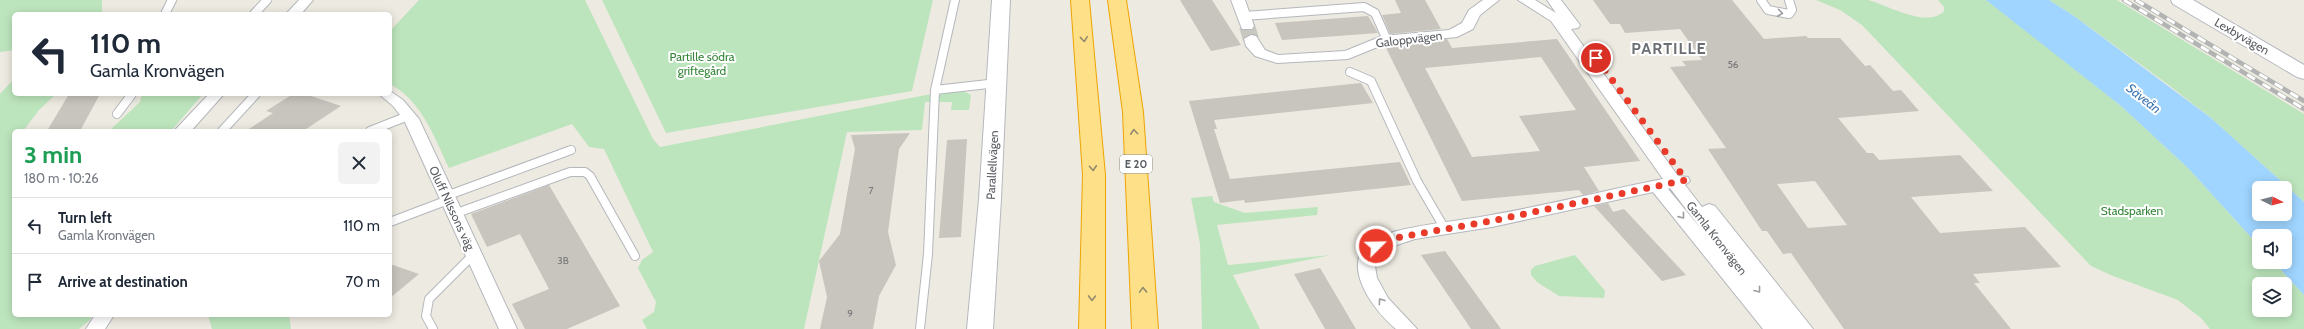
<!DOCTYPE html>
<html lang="en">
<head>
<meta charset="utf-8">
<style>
	:root { --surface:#fff; --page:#f2f2f3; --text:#1f2937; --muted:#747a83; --line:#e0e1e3 }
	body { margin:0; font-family:Cabin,sans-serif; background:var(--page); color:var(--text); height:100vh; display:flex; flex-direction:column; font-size:15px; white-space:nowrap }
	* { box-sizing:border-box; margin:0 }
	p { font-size:13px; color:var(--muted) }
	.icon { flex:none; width:22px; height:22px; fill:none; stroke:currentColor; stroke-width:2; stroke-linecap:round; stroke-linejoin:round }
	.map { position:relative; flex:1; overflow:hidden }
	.side { position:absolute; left:12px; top:129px; width:380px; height:188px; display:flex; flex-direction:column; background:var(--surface); border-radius:6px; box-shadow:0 2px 10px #0003 }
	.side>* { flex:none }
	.guide { position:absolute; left:12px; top:12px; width:380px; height:84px; border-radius:6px; box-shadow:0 2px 10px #0003; background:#fff; color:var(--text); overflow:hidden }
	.needle { width:26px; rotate:96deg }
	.tools { position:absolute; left:2252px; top:181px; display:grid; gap:8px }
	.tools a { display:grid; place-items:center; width:40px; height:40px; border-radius:6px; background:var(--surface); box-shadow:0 2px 10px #0003; font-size:20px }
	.pin { position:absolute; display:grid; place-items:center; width:34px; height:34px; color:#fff; margin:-17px; border:2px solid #fff; border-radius:50%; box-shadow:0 1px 4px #0007 }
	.me { position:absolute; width:44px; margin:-22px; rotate:67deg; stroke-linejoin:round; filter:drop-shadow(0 0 3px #0008) }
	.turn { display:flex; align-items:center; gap:14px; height:84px; padding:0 12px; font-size:18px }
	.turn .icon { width:52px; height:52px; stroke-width:2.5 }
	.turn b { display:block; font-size:28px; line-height:34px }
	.round { display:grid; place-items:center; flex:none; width:42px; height:42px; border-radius:6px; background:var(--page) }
	.overview { display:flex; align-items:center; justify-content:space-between; height:68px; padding:0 12px }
	h1 { font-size:24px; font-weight:800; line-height:30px; color:#1e9e55 }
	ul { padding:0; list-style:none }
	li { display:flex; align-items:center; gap:12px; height:56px; padding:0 12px; border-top:1px solid var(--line) }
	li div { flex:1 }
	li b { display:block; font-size:15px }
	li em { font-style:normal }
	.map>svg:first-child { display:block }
</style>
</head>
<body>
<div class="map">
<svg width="2304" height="329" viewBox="0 0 2304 329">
	<rect width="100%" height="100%" fill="#edeae1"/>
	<path fill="#bde5bd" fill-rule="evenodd" d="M0,0h102v14h-88v36l-14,2z
		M419,0h166l68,139 7,8 266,-52 37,-4 8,4 -2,15h-18l1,-8h-27l-3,28 -75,2 -43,197h-157l-5,-9 12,-8 2,-10 -18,-34 4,-8 11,-8 -49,-103 -15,-2 -17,-23 -123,44c-15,-31 -27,-67 -59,-84v-53z
		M602,0h331l-21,91 -246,42z
		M1816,0c16,0 37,0 52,0 20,5 59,29 76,11v-4l-6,-7h48l49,37 86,69 67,62 71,78v16h15l30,33v34h-94l-8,-10 -24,-19 -65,-24 -22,-10 -229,-241 -22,-15zM2259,284h26v26h-26z
		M2049,0h68l187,114v88l-93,-84 -45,-35 -92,-67z
		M14,79v15h42l-17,16 -16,21h-9v184h78l-2,5 -11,9h-79v-235z
		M142,94h61l-32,37h-62l31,-29z
		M1212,196l2,6 31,11 73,-6 -1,8 -100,10 11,40 103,-10 -98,20 27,54h-58l-2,-85 -9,-46z
		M1575,255l30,36 -1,7 -45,-2 -22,-14 -6,-7v-5l4,-4z
		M208,315h81l2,14h-79z"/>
	<path fill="#9fd5ff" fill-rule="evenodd" d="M1986,0h63l25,16 137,102 93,84v93l-30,-33h11v-26h-26v10l-71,-78 -67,-62zM2259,188h26v26h-26z"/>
	<path fill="#c8c4be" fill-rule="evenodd" d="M1180,0h32l29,45 -30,6z
		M1395,0h30l16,29 -51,5 -8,-19 19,-2z
		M1593,0h139l32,39 42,-3 2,2h32l25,28 5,-1 23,26 8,-1 18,21 -81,7 29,35h6l6,7 81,-5 33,36 -82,6 29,36 85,-6 36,40 -88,7 7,9h-6l37,46h-167l-53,-76 -8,1 -16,-23h-5l-54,-82 18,-1 -56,-81 16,-1 -4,-5 20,-1 -22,-31 -55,4 -5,-9h-10zM1815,181l32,44 -39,3 -31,-44z
		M1368,16l10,17 -96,7 -7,-17z
		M1447,39l5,9 105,-9 83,122 -56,6 15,24 -16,4 -4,-5 -117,11 -77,-155zM1541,57l35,53 -57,6 21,35 -68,6 -47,-89z
		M1361,83l12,20 -159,17 3,9h-3l16,50 170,-17 11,23 -166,18 -1,-3 -24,3 -31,-102z
		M69,94h31l-20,37h-33z
		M293,94h12l36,12 -38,25h-57l27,-18 -7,-2z
		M910,133l-11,16 -11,83 8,33 -17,31 -6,33h-53l7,-32 -8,-36 21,-27 15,-85 -4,-14z
		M967,139l-6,98 -22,1 8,-98z
		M549,185l71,121 -53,23h-42l-13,-25 37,-15 -29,-55 -33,13 -16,-33z
		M1608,203l5,9 11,-3 62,66 -24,6 -68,-75z
		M1445,251l56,78h-30l-50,-74z
		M390,264l29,10 -29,24z
		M1320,268l36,61h-31l-31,-55z"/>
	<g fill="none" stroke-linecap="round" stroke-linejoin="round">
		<path stroke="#c8c7c1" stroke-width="16" stroke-dasharray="16 8" stroke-linecap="butt" d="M1247,26l4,13"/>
		<defs>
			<path id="lane" d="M955,0l-20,90 62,-7
				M1761,0l7,10 21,4 3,-4 -3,-10
				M165,14l7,-14
				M254,14l13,-14
				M1244,16l120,-9 11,6 12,27
				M1350,72l21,9 46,100 28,48
				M117,114l15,-20
				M222,131l34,-37
				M370,131l38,-15
				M446,196l125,-46
				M454,214l116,-42h15l5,4 45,80
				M390,222l58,-22
				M433,329l-7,-13 3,-17 44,-44
				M920,329l8,-75 7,-164"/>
			<path id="street" d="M299,0h14l-12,14h-15z
				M1231,0h14l9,26 -2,3h-10z
				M1483,0h16l-19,15 -7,14 -16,8 -72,7 -37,15 -71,4 -22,-7 -9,-10 -2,-7 7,-4 5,1 9,14 13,5 67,-4 37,-15 67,-6 13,-7 7,-13z
				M1518,0h17l21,13 -9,-13h14l19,25 -2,3 -7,1 107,147 10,1 2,4 -5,4 17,22 7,-3 6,2 98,123h-50l-110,-137 -161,35 -77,12 -33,11 -5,7 -2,9 2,12 11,20 29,31h-21c-21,-17 -57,-64 -26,-87 21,-16 93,-21 121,-27 58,-10 115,-25 172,-36l-112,-158zM1670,188l32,42 -34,-41z
				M390,91l13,9 16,19 98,210h-18l-95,-209 -11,-14 -14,-12h11z
				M209,94h15l-33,37h-17z
				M95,315h19l-9,14h-19z"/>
			<path id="secondary" d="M992,0h18l-9,199 -8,130h-26l12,-130z
				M2171,0h22l111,65v14l-7,-2 -124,-73z"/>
			<path id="highway" d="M1071,0h18l16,175v154h-26l4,-154z
				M1108,0h18l17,112 15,217h-26l-9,-217z"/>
		</defs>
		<use href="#lane" stroke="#b4b7bc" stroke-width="10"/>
		<use href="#street" stroke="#b4b7bc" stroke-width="2"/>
		<use href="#secondary" stroke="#b5b8be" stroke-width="2"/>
		<use href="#highway" stroke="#eea400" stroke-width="2"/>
		<use href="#lane" stroke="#fff" stroke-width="8"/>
		<use href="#street" fill="#fff" fill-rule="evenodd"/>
		<use href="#secondary" fill="#fff" fill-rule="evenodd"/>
		<use href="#highway" fill="#fde088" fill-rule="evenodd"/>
		<defs>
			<path id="rail" d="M2124,0l180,109
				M2136,0l168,101"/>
		</defs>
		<use href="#rail" stroke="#b2b3b3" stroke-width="4.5"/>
		<use href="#rail" stroke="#fff" stroke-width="3" stroke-dasharray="9" stroke-linecap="butt"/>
	</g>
	<defs><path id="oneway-chevron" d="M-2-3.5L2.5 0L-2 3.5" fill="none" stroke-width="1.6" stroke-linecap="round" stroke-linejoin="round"/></defs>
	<g stroke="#9c9ea1">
		<use href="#oneway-chevron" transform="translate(1780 13) rotate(7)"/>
		<use href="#oneway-chevron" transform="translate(1682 216) rotate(51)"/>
		<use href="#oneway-chevron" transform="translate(1758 290) rotate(52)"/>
		<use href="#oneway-chevron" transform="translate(1381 301) rotate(-126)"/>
	</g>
	<g stroke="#938b6f">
		<use href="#oneway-chevron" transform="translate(1084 39) rotate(84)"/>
		<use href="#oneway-chevron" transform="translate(1134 132) rotate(-94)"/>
		<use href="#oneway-chevron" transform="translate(1093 168) rotate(86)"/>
		<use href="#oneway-chevron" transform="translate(1143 290) rotate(-92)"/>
		<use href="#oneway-chevron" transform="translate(1092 298) rotate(91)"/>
	</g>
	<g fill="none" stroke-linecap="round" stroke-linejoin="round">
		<path stroke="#e93a2a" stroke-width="7" stroke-dasharray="0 12.6" d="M1376,246l19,-8 96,-17 195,-41 -90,-122"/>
	</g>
	<g text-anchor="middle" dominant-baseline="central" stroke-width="4" stroke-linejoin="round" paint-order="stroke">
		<g font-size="10" fill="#767779">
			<text x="1733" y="64">56</text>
			<text x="871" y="190">7</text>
			<text x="563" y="260">3B</text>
			<text x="850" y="313">9</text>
		</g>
		<rect fill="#fff" stroke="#8c8e91" stroke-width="1" x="1120" y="155" width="32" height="18" rx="3"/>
		<g font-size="11" font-weight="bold" fill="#5a5d62">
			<text x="1136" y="164">E 20</text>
		</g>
		<g font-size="12" fill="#5a5d62" stroke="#fff">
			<text transform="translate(2242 36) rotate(30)">Lexbyvägen</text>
			<text transform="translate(1409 39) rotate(-7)">Galoppvägen</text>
			<text transform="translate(992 165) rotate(-87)">Parallellvägen</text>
			<text transform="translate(452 208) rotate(65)">Oluff Nilssons väg</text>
			<text transform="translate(1717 238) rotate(52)">Gamla Kronvägen</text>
		</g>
		<g font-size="12" fill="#358639" stroke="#fff">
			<text x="702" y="56">Partille södra<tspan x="702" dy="14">griftegård</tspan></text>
			<text x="2132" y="210">Stadsparken</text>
		</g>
		<g font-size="13" font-style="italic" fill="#3c75b1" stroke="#fff">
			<text transform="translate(2144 98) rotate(38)">Säveån</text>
		</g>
		<g font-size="16" font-weight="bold" letter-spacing="1" fill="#6b6f74" stroke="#fff">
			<text x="1669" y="48">PARTILLE</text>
		</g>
	</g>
</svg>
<div class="tools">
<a><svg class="needle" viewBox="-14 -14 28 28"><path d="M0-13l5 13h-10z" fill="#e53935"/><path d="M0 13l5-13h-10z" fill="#747a83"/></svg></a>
<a><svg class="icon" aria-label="sound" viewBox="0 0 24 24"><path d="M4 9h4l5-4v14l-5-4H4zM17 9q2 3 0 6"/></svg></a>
<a><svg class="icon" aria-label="layers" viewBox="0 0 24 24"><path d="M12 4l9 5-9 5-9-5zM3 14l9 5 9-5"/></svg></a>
</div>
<div class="pin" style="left:1596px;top:58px;background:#d93025"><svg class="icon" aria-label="arrive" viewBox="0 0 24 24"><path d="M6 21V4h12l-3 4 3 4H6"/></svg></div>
<svg class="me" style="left:1376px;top:246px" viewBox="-20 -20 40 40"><circle r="17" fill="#e93a2a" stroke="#fff" stroke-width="3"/><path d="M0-11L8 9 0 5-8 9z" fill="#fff"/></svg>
<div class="guide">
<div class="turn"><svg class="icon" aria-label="left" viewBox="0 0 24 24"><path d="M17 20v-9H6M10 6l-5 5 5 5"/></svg><div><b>110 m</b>Gamla Kronvägen</div></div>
</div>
<section class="side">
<div class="overview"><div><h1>3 min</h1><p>180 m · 10:26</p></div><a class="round"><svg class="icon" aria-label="close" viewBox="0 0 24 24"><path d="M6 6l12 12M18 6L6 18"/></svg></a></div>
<ul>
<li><svg class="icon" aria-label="left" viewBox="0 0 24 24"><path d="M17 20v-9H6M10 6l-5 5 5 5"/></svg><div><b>Turn left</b><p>Gamla Kronvägen</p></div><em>110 m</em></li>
<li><svg class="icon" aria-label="arrive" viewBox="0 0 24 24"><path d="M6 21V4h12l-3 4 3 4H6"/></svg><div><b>Arrive at destination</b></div><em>70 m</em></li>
</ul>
</section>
</div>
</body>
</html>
